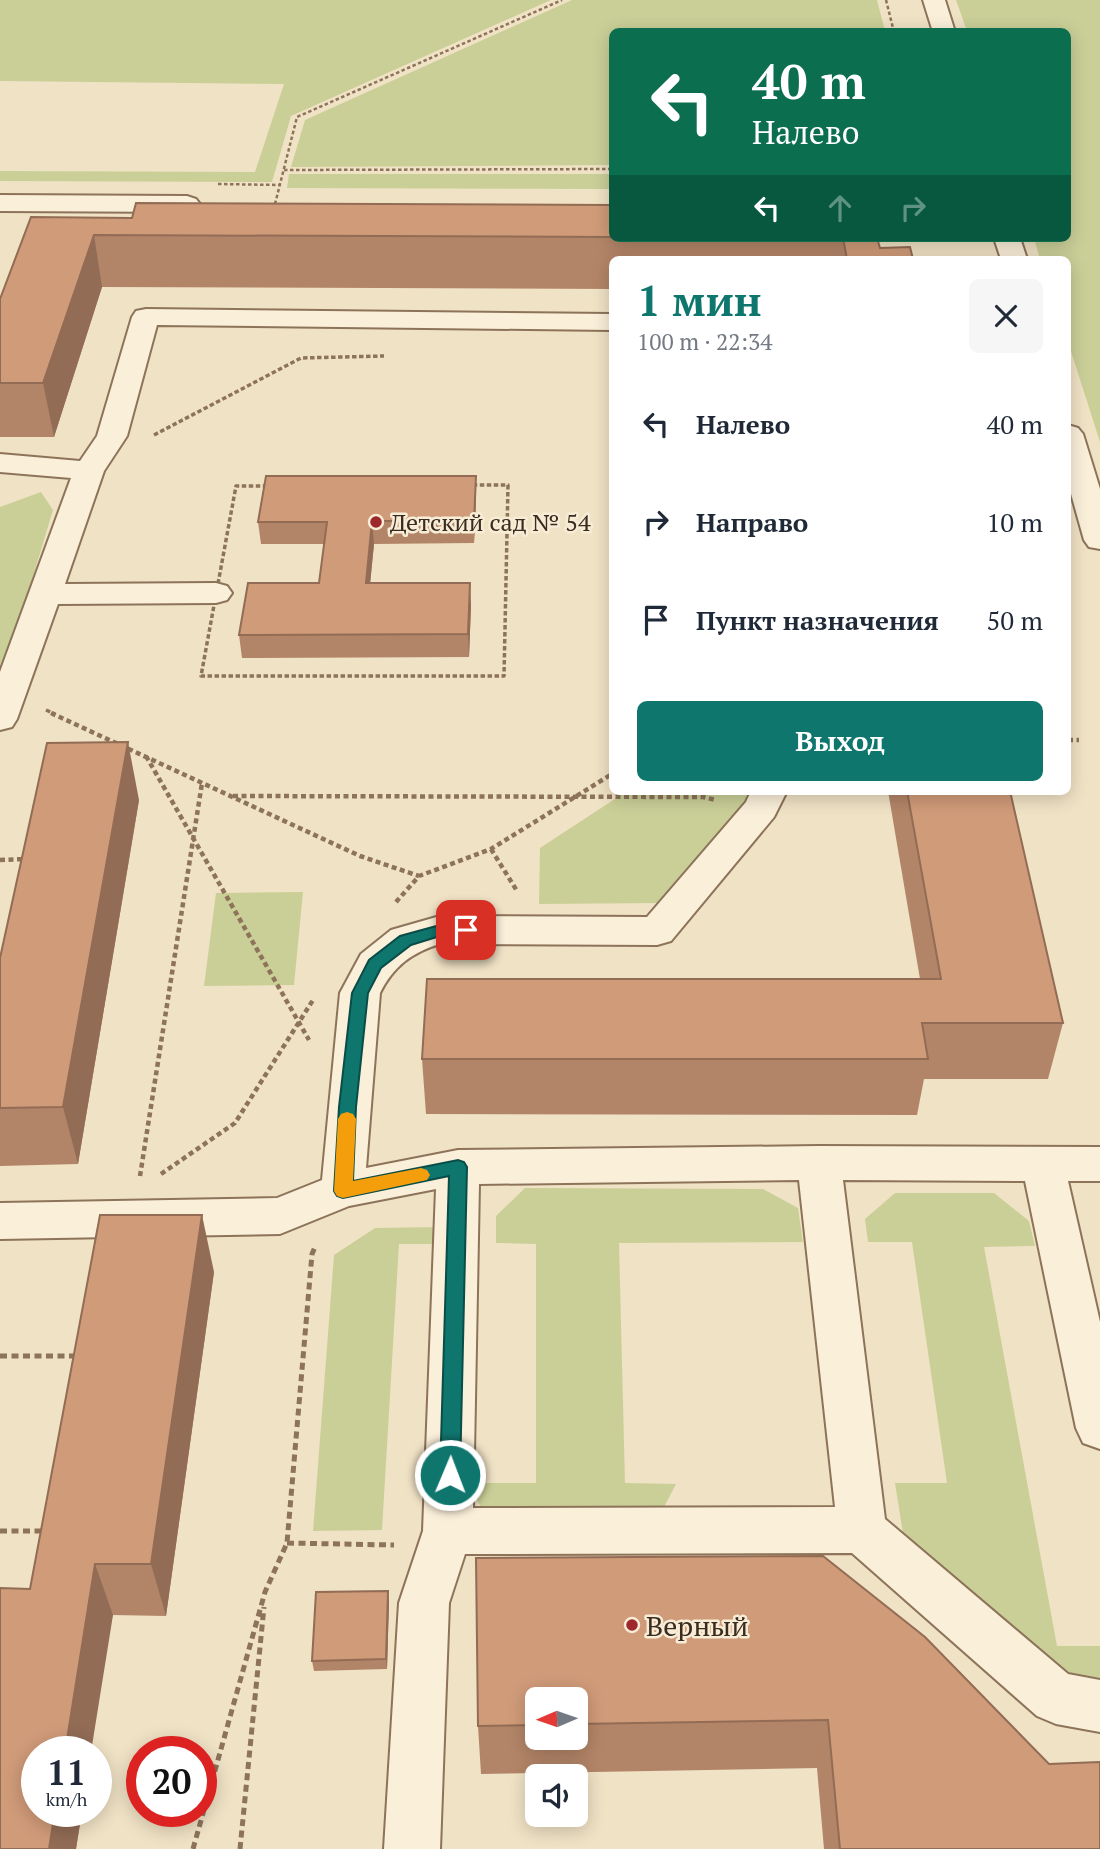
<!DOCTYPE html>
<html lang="ru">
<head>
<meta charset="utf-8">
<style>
	:root { --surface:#fff; --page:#f6f6f7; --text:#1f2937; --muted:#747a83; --accent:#0f766e }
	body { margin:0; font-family:"PT Serif",serif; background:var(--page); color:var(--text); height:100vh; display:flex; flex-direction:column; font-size:26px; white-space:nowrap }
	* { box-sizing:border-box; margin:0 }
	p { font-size:23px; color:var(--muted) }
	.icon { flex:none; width:38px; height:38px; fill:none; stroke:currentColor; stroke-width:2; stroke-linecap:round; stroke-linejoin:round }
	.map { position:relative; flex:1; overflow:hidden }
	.sheet { position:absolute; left:609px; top:256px; width:462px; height:539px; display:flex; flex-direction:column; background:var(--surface); border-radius:10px; box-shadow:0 4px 18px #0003 }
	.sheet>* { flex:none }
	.top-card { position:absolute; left:609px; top:28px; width:462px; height:214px; border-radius:10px; box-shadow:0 4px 18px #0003; background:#0b6e4f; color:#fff; overflow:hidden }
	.needle { width:46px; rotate:268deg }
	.fabs { position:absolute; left:525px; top:1687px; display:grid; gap:14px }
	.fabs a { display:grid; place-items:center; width:63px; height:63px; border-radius:10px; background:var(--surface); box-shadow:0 4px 18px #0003; font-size:35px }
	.speed { position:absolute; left:21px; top:1736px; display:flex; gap:14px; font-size:35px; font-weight:700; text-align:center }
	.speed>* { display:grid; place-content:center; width:91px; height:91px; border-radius:50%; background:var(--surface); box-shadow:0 4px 18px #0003; line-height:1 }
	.speed small { font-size:18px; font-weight:400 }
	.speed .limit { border:10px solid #d22; background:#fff; color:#111 }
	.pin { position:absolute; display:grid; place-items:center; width:60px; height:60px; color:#fff; margin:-30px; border-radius:14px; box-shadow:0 4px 10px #0006 }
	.me { position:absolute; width:77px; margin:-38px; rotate:1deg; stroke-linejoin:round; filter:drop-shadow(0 0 5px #0008) }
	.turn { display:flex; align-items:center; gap:24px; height:147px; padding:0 28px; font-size:32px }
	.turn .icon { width:91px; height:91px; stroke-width:2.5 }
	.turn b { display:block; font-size:49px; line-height:60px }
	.lanes { display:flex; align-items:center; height:66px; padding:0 28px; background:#0003; justify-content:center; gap:35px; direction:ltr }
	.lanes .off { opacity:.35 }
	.round { display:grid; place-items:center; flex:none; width:74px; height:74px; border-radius:10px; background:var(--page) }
	.headline { display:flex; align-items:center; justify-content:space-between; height:119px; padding:0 28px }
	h1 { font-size:42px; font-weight:600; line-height:52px; color:var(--accent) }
	.button { display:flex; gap:14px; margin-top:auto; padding:14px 28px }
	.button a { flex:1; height:80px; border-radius:10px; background:var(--accent); color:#fff; font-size:28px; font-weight:600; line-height:80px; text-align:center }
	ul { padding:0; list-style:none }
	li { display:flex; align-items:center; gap:21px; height:98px; padding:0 28px }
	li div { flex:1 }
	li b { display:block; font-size:26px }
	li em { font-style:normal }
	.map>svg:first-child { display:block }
</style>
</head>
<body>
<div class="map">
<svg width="1100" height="1849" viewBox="0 0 1100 1849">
	<rect width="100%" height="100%" fill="#f0e2c5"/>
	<path fill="#cacf98" d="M0,0h551l-260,116 -19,66 -272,-1v-10l255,1 29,-88 -284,-3z
		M572,0h305l8,31 -273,1v133l-321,2 14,-47z
		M956,0h144v442l-32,-100v-83h-28l-6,-21h34v-206l-101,-1z
		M289,174h323v15l-325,-1z
		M41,492l12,18 -53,176v-179z
		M627,791h119v9l-86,103 -121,1 1,-56z
		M303,892l-9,93 -90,1 12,-93z
		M525,1188l238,1 35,19 5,34 -184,1 6,240 51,1 -13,25 -181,1 -13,-27h67v-239l-40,-1v-27z
		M895,1193h99l35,28 6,25 -51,1 73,399h43v32h-30l-165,-132 -10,-63h52l-35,-241h-44l-3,-23z
		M439,1227v17h-40l-17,286 -69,1 21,-276 41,-27z"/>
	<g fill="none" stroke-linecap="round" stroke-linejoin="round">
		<defs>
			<path id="minor" d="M923,0h22l10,32h-22z
				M0,195l187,1 9,3 4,5 -4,5 -9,3 -187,-1z
				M994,238h26l7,21h-26z
				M146,309l466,5v16l-455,-5 -30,111 -23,35 -39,113 151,-1 11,3 5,7 -5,7 -11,3 -158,1 -41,115 -5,8 -12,3v-58l71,-194 -71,-6v-18l80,7 17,-25 35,-119 4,-6z
				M1068,425l10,3 5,6 17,55v60l-11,-2 -5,-7 -16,-57z
				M751,791h36l-13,26 -103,124 -14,4 -217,-1c-28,8 -47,23 -60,49l-14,175 92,-18 361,-4 281,1v34h-32l32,141v127l-17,-6 -7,-15 -51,-247 -182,-1 42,339 183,155 32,6v52l-44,-8 -19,-8 -185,-163 -387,1 -16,49 -9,246h-56l15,-246 24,-72 13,-342 -87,17 -69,28 -280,5v-36l277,-5 45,-18 18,-187 21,-39 30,-24 49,-14 207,1 99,-115zM799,1180l36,327 -362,1 6,-324z"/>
		</defs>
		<use href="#minor" stroke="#8c735a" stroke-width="4"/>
		<path stroke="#8c735a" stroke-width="2.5" stroke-dasharray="3.5 2.5" stroke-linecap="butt" d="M886,0l8,32
			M284,170l328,-1
			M218,184l62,1
			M275,204l22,-87 265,-117"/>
		<path stroke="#8c735a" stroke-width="3.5" stroke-dasharray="4.5 2.5" stroke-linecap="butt" d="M154,435l147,-77 83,-2
			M508,485l-4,191h-303l35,-190z
			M46,710l9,4"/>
		<path stroke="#8c735a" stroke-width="4.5" stroke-dasharray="5 3.5" stroke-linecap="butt" d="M51,713l309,143 59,20
			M1068,740h11
			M146,756l163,284
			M233,796l470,1 13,3
			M491,849l26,42
			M0,860l27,-1
			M396,902l23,-26 72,-27 121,-75
			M161,1174l74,-51 78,-123
			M140,1176l62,-393"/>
		<path stroke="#8c735a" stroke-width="5" stroke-dasharray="7 4.5" stroke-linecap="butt" d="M0,1356h78
			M0,1531h44
			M287,1543l107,2
			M193,1849l72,-257 22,-49 25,-289 3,-7
			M240,1849l24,-242"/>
		<use href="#minor" fill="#faefd9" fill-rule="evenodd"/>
	</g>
	<path fill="#b38568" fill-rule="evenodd" d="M612,205v33h265l3,10 33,11h-301v30l-510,-2 -48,150h-54v-138l31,-82 101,1z
		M476,476v22l-2,45 -100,1 -4,39 101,22 -2,52 -227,1 -3,-23 80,-52 5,-39h-63l-3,-22z
		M888,791h122l53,232 -15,56h-124l-7,36 -491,-1 -4,-55 498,-80z
		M139,800l-61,364 -78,2v-208z
		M214,1272l-48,344 -53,-1 -76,196h45l-6,38h-76l30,-260z
		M823,1556l277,293h-276l-7,-81 -336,6 -3,-48zM537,1699h39v39h-39z
		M389,1601l-2,68 -73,2 -2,-10z"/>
	<path fill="#926c55" d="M94,235l8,52 -48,150 -11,-54z
		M476,476v22l-2,45v-22z
		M372,521l2,23 -6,61 -2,-22z
		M470,583l1,22 -2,52 -1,-23z
		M128,742l11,58 -61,364 -15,-57z
		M202,1215l12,57 -48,344 -15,-52z
		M95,1564l18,51 -22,137h-26z
		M388,1591l1,10 -2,68 -1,-10z
		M55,1811h27l-6,38h-27z"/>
	<path fill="#d09b79" stroke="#926c55" stroke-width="2" d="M136,203l476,2v32l-518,-2 -51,148h-43v-84l31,-82 101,1z
		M752,238h125l3,10 30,-1 3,12h-66l-4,-21z
		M266,476h210l-2,45h-102l-6,62h104l-2,51 -229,1 9,-52h71l8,-61h-69z
		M128,742l-65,365 -63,1v-150l47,-215z
		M907,791h103l53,232h-141l6,36h-506l5,-80h514z
		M100,1215h102l-51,349h-56l-30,188h-28v59h18l-6,38h-49v-261l30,1z
		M823,1556l102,81 124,127 51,-2v87h-260l-12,-129 -252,4v-25h-39v26l-59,1 -2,-168z
		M388,1591l-2,68 -74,2 4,-69z"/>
	<path fill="#0f766e" stroke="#0a4d48" stroke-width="2" d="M440,925h26l8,5 -8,6h-26l-29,9 -30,23 -13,25 -12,114 -3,74 105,-21 6,2 3,5 -7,308 -3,6 -7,3 -7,-3 -3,-6 9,-299 -106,22 -6,-2 -3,-5 5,-84 13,-114 17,-33 31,-24z"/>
	<path fill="#f59e0b" d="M347,1112l6,2 3,5 -3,62 68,-13 6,2 3,5 -3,5 -84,18 -6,-2 -3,-5 4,-72 3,-5z"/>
	<g fill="#9e272b" stroke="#f7ecd5" stroke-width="2.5">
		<circle cx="376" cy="522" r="7"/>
		<circle cx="632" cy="1625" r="7"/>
	</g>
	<g text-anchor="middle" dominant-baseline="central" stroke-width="5" stroke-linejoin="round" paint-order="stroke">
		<g font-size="24" fill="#3c2c1f" stroke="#f7ecd5" text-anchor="start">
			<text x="390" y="522">Детский сад № 54</text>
		</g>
		<g font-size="28" fill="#3c2c1f" stroke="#f7ecd5" text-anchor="start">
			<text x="646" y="1625">Верный</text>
		</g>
	</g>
</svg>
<div class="fabs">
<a><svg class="needle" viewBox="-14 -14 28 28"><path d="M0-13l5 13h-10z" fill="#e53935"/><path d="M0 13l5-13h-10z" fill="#747a83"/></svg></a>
<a><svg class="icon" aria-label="sound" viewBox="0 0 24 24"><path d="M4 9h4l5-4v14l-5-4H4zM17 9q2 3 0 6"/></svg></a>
</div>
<div class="speed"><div>11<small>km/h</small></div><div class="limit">20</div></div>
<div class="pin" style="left:466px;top:930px;background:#d93025"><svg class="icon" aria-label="arrive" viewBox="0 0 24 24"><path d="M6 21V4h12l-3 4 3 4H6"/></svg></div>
<svg class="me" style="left:450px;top:1475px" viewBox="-20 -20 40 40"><circle r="17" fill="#0f766e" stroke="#fff" stroke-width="3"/><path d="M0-11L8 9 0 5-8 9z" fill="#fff"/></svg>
<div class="top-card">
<div class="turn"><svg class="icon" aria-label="left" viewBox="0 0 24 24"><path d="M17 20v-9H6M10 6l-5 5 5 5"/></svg><div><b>40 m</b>Налево</div></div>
<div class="lanes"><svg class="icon" aria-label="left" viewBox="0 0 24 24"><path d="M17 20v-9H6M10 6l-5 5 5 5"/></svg><svg class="icon off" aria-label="ahead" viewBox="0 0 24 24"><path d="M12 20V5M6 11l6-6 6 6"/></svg><svg class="icon off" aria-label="right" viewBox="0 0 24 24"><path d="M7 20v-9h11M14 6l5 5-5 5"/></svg></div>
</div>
<section class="sheet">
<div class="headline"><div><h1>1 мин</h1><p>100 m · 22:34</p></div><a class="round"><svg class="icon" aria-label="close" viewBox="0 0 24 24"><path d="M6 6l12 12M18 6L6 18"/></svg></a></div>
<ul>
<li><svg class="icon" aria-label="left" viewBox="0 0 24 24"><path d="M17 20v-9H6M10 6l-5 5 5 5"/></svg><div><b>Налево</b></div><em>40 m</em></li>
<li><svg class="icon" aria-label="right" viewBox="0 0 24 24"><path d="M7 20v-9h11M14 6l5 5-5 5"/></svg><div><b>Направо</b></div><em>10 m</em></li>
<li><svg class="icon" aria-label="arrive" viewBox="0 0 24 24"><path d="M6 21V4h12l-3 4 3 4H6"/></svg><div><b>Пункт назначения</b></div><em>50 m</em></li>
</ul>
<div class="button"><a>Выход</a></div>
</section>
</div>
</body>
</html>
